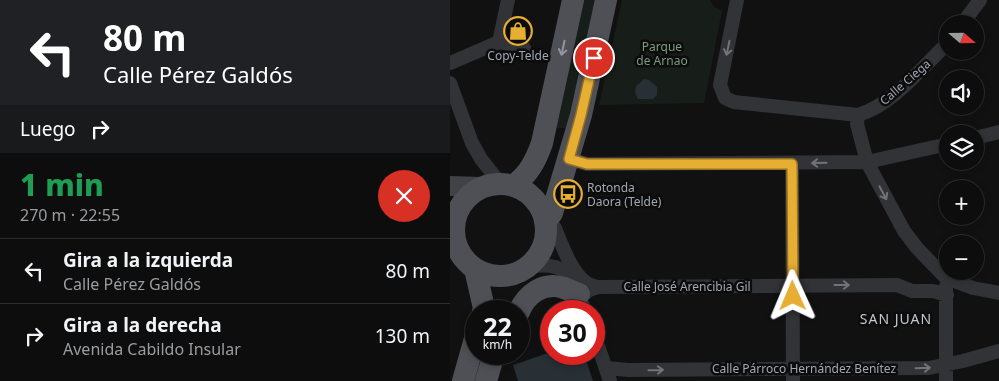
<!DOCTYPE html>
<html lang="es">
<head>
<meta charset="utf-8">
<style>
	:root { --surface:#0d0d0e; --page:#1b1b1c; --text:#f1f3f6; --muted:#9a9c9e; --line:#2d2d2e }
	body { margin:0; font-family:"Noto Sans",sans-serif; background:var(--page); color:var(--text); height:100vh; display:flex; flex-direction:column; font-size:19px; white-space:nowrap }
	* { box-sizing:border-box; margin:0 }
	p { font-size:16px; color:var(--muted) }
	.icon { flex:none; width:28px; height:28px; fill:none; stroke:currentColor; stroke-width:2; stroke-linecap:round; stroke-linejoin:round }
	.map { position:relative; flex:1; overflow:hidden }
	.details { display:flex; flex-direction:column; background:var(--surface); width:450px }
	.details>* { flex:none }
	.guide { background:#202124; color:#fff; overflow:hidden }
	.needle { width:32px; rotate:110deg }
	.controls { position:absolute; left:489px; top:15px; display:grid; gap:10px }
	.controls a { display:grid; place-items:center; width:45px; height:45px; border-radius:50%; background:var(--surface); box-shadow:0 2px 8px #0003,0 0 0 1px var(--line); font-size:25px }
	.speed { position:absolute; left:15px; top:300px; display:flex; gap:10px; font-size:25px; font-weight:700; text-align:center }
	.speed>* { display:grid; place-content:center; width:65px; height:65px; border-radius:50%; background:var(--surface); box-shadow:0 2px 8px #0003,0 0 0 1px var(--line); line-height:1 }
	.speed small { font-size:12px; font-weight:400 }
	.speed .limit { border:8px solid #d22; background:#fff; color:#111 }
	.pin { position:absolute; display:grid; place-items:center; width:42px; height:42px; color:#fff; margin:-21px; border:2px solid #fff; border-radius:50%; box-shadow:0 1px 5px #0007 }
	.me { position:absolute; width:55px; margin:-28px; rotate:359deg; stroke-linejoin:round; filter:drop-shadow(0 0 4px #0008) }
	.turn { display:flex; align-items:center; gap:18px; height:105px; padding:0 20px; font-size:22px }
	.turn .icon { width:65px; height:65px; stroke-width:2.5 }
	.turn b { display:block; font-size:35px; line-height:42px }
	.then { display:flex; align-items:center; height:48px; padding:0 20px; background:#0003; gap:10px; font-size:19px }
	.round { display:grid; place-items:center; flex:none; width:52px; height:52px; border-radius:26px; background:var(--page) }
	.overview { display:flex; align-items:center; justify-content:space-between; height:85px; padding:0 20px }
	h1 { font-size:30px; font-weight:800; line-height:38px; color:#1e9e55 }
	ul { padding:0; list-style:none }
	li { display:flex; align-items:center; gap:15px; height:65px; padding:0 20px; border-top:1px solid var(--line) }
	li div { flex:1 }
	li b { display:block; font-size:19px }
	li em { font-style:normal }
	main { display:flex; flex:1; min-height:0 }
	.map>svg:first-child { display:block }
</style>
</head>
<body>
<main>
<section class="details">
<div class="guide">
<div class="turn"><svg class="icon" aria-label="left" viewBox="0 0 24 24"><path d="M17 20v-9H6M10 6l-5 5 5 5"/></svg><div><b>80 m</b>Calle Pérez Galdós</div></div>
<div class="then">Luego<svg class="icon" aria-label="right" viewBox="0 0 24 24"><path d="M7 20v-9h11M14 6l5 5-5 5"/></svg></div>
</div>
<div class="overview"><div><h1>1 min</h1><p>270 m · 22:55</p></div><a class="round" style="background:#d93025;color:#fff"><svg class="icon" aria-label="close" viewBox="0 0 24 24"><path d="M6 6l12 12M18 6L6 18"/></svg></a></div>
<ul>
<li><svg class="icon" aria-label="left" viewBox="0 0 24 24"><path d="M17 20v-9H6M10 6l-5 5 5 5"/></svg><div><b>Gira a la izquierda</b><p>Calle Pérez Galdós</p></div><em>80 m</em></li>
<li><svg class="icon" aria-label="right" viewBox="0 0 24 24"><path d="M7 20v-9h11M14 6l5 5-5 5"/></svg><div><b>Gira a la derecha</b><p>Avenida Cabildo Insular</p></div><em>130 m</em></li>
</ul>
</section>
<div class="map">
<svg width="549" height="381" viewBox="0 0 549 381">
	<rect width="100%" height="100%" fill="#111112"/>
	<path fill="#171d18" d="M131,0h19l-27,128h-19z
		M172,0h88l4,7 8,4 -18,92 -105,2z"/>
	<path fill="#282f35" d="M194,79l5,1 8,7v8l-4,4h-15l-3,-6 1,-7z
		M101,352v2h33l9,27h-75l-5,-16z"/>
	<g fill="none" stroke-linecap="round" stroke-linejoin="round">
		<path stroke="#323337" stroke-width="14" d="M287,0l-17,85 5,13 9,4 124,13c36,-11 63,-47 90,-72
			M512,24l18,-24
			M49,42l9,-42
			M49,42l25,6
			M0,63l49,-21
			M0,83l22,60 9,16 19,24
			M408,115l-1,9 10,38 37,69 13,17 29,30 27,10 26,5
			M525,138l24,-6
			M119,159l18,5 280,-2 81,-18
			M342,164l1,217
			M96,224l9,4c6,15 17,46 32,55 3,2 7,3 11,4
			M77,267c42,-7 45,10 58,44
			M496,286v95
			M130,298l9,-8 9,-3 299,-2 15,6h21l14,4
			M144,334l16,47
			M157,368l21,2 301,-2 34,-7 36,-10"/>
		<path stroke="#404247" stroke-width="20" d="M0,186l31,1
			M0,228l3,5"/>
		<path stroke="#4e5056" stroke-width="22" d="M4 230a46 46 0 1 1 92 0a46 46 0 1 1-92 0Z
			M64,185c15,-11 22,-25 28,-42l31,-143
			M95,222l7,-9 29,-98 25,-115
			M25,269l9,39 -1,3
			M69,312c7,-18 25,-31 45,-24 5,2 10,4 15,6
			M13,381l13,-46
			M36,381l8,-27"/>
	</g>
	<defs><path id="oneway-shaft" d="M-6 0H5M1.5-3L5.5 0L1.5 3" fill="none" stroke-width="1.6" stroke-linecap="round" stroke-linejoin="round" transform="scale(1.25)"/></defs>
	<use stroke="#9296a0" href="#oneway-shaft" transform="translate(113 48) rotate(102)"/>
	<g stroke="#70737b">
		<use href="#oneway-shaft" transform="translate(278 48) rotate(102)"/>
		<use href="#oneway-shaft" transform="translate(369 163) rotate(179)"/>
		<use href="#oneway-shaft" transform="translate(433 193) rotate(62)"/>
		<use href="#oneway-shaft" transform="translate(392 285)"/>
		<use href="#oneway-shaft" transform="translate(473 368) rotate(-2)"/>
		<use href="#oneway-shaft" transform="translate(206 370) rotate(-1)"/>
	</g>
	<g fill="none" stroke-linecap="round" stroke-linejoin="round">
		<defs>
			<path id="route" d="M144,58l-13,57 -12,44 18,5h205l1,132"/>
		</defs>
		<use href="#route" stroke="#967122" stroke-width="12"/>
		<use href="#route" stroke="#e7ae34" stroke-width="9"/>
	</g>
	<defs>
		<symbol id="shop-ring" viewBox="-11 -11 22 22"><circle r="9.5" fill="#0c0c0d" stroke="#e7ae34" stroke-width="1.5"/><path d="M-5-2.5h2.3a2.7 3.5 0 0 1 5.4 0H5L5.5 6h-11ZM-1.5-2.5h3a1.5 2.3 0 0 0-3 0Z" fill="#e7ae34"/></symbol>
		<symbol id="bus-ring" viewBox="-11 -11 22 22"><circle r="9.5" fill="#0c0c0d" stroke="#e7ae34" stroke-width="1.5"/><path d="M-5-6H5V4H4V6H2V4H-2V6H-4V4H-5ZM-3.5-4V0h7V-4ZM-3.5 1.2v1.5H-2V1.2ZM2 1.2v1.5H3.5V1.2Z" fill="#e7ae34"/></symbol>
	</defs>
	<g fill-rule="evenodd">
		<use href="#shop-ring" x="52" y="15" width="32" height="32"/>
		<use href="#bus-ring" x="102" y="178" width="32" height="32"/>
	</g>
	<g text-anchor="middle" dominant-baseline="central" stroke-width="5" stroke-linejoin="round" paint-order="stroke">
		<g font-size="12" fill="#7b9c7d" stroke="#0c0c0d">
			<text x="212" y="46">Parque<tspan x="212" dy="14">de Arnao</tspan></text>
		</g>
		<g font-size="12" fill="#a3a7b2" stroke="#0c0c0d">
			<text x="68" y="55">Copy-Telde</text>
			<text x="137" y="187" text-anchor="start">Rotonda<tspan x="137" dy="14">Daora (Telde)</tspan></text>
		</g>
		<g font-size="12" fill="#a3a7b2" stroke="#0c0c0d">
			<text transform="translate(455 82) rotate(-41)">Calle Ciega</text>
			<text x="237" y="286">Calle José Arencibia Gil</text>
			<text x="354" y="368">Calle Párroco Hernández Benítez</text>
		</g>
		<g font-size="14" letter-spacing="1" fill="#c4c6cf" stroke="#0c0c0d">
			<text x="446" y="318">SAN JUAN</text>
		</g>
	</g>
</svg>
<div class="controls">
<a><svg class="needle" viewBox="-14 -14 28 28"><path d="M0-13l5 13h-10z" fill="#e53935"/><path d="M0 13l5-13h-10z" fill="#9a9c9e"/></svg></a>
<a><svg class="icon" aria-label="sound" viewBox="0 0 24 24"><path d="M4 9h4l5-4v14l-5-4H4zM17 9q2 3 0 6"/></svg></a>
<a><svg class="icon" aria-label="layers" viewBox="0 0 24 24"><path d="M12 4l9 5-9 5-9-5zM3 14l9 5 9-5"/></svg></a>
<a>+</a>
<a>−</a>
</div>
<div class="speed"><div>22<small>km/h</small></div><div class="limit">30</div></div>
<div class="pin" style="left:144px;top:58px;background:#d93025"><svg class="icon" aria-label="arrive" viewBox="0 0 24 24"><path d="M6 21V4h12l-3 4 3 4H6"/></svg></div>
<svg class="me" style="left:343px;top:296px" viewBox="-20 -20 40 40"><path d="M0-17L14 15 0 8-14 15z" fill="#e7ae34" stroke="#fff" stroke-width="4"/></svg>
</div>
</main>
</body>
</html>
